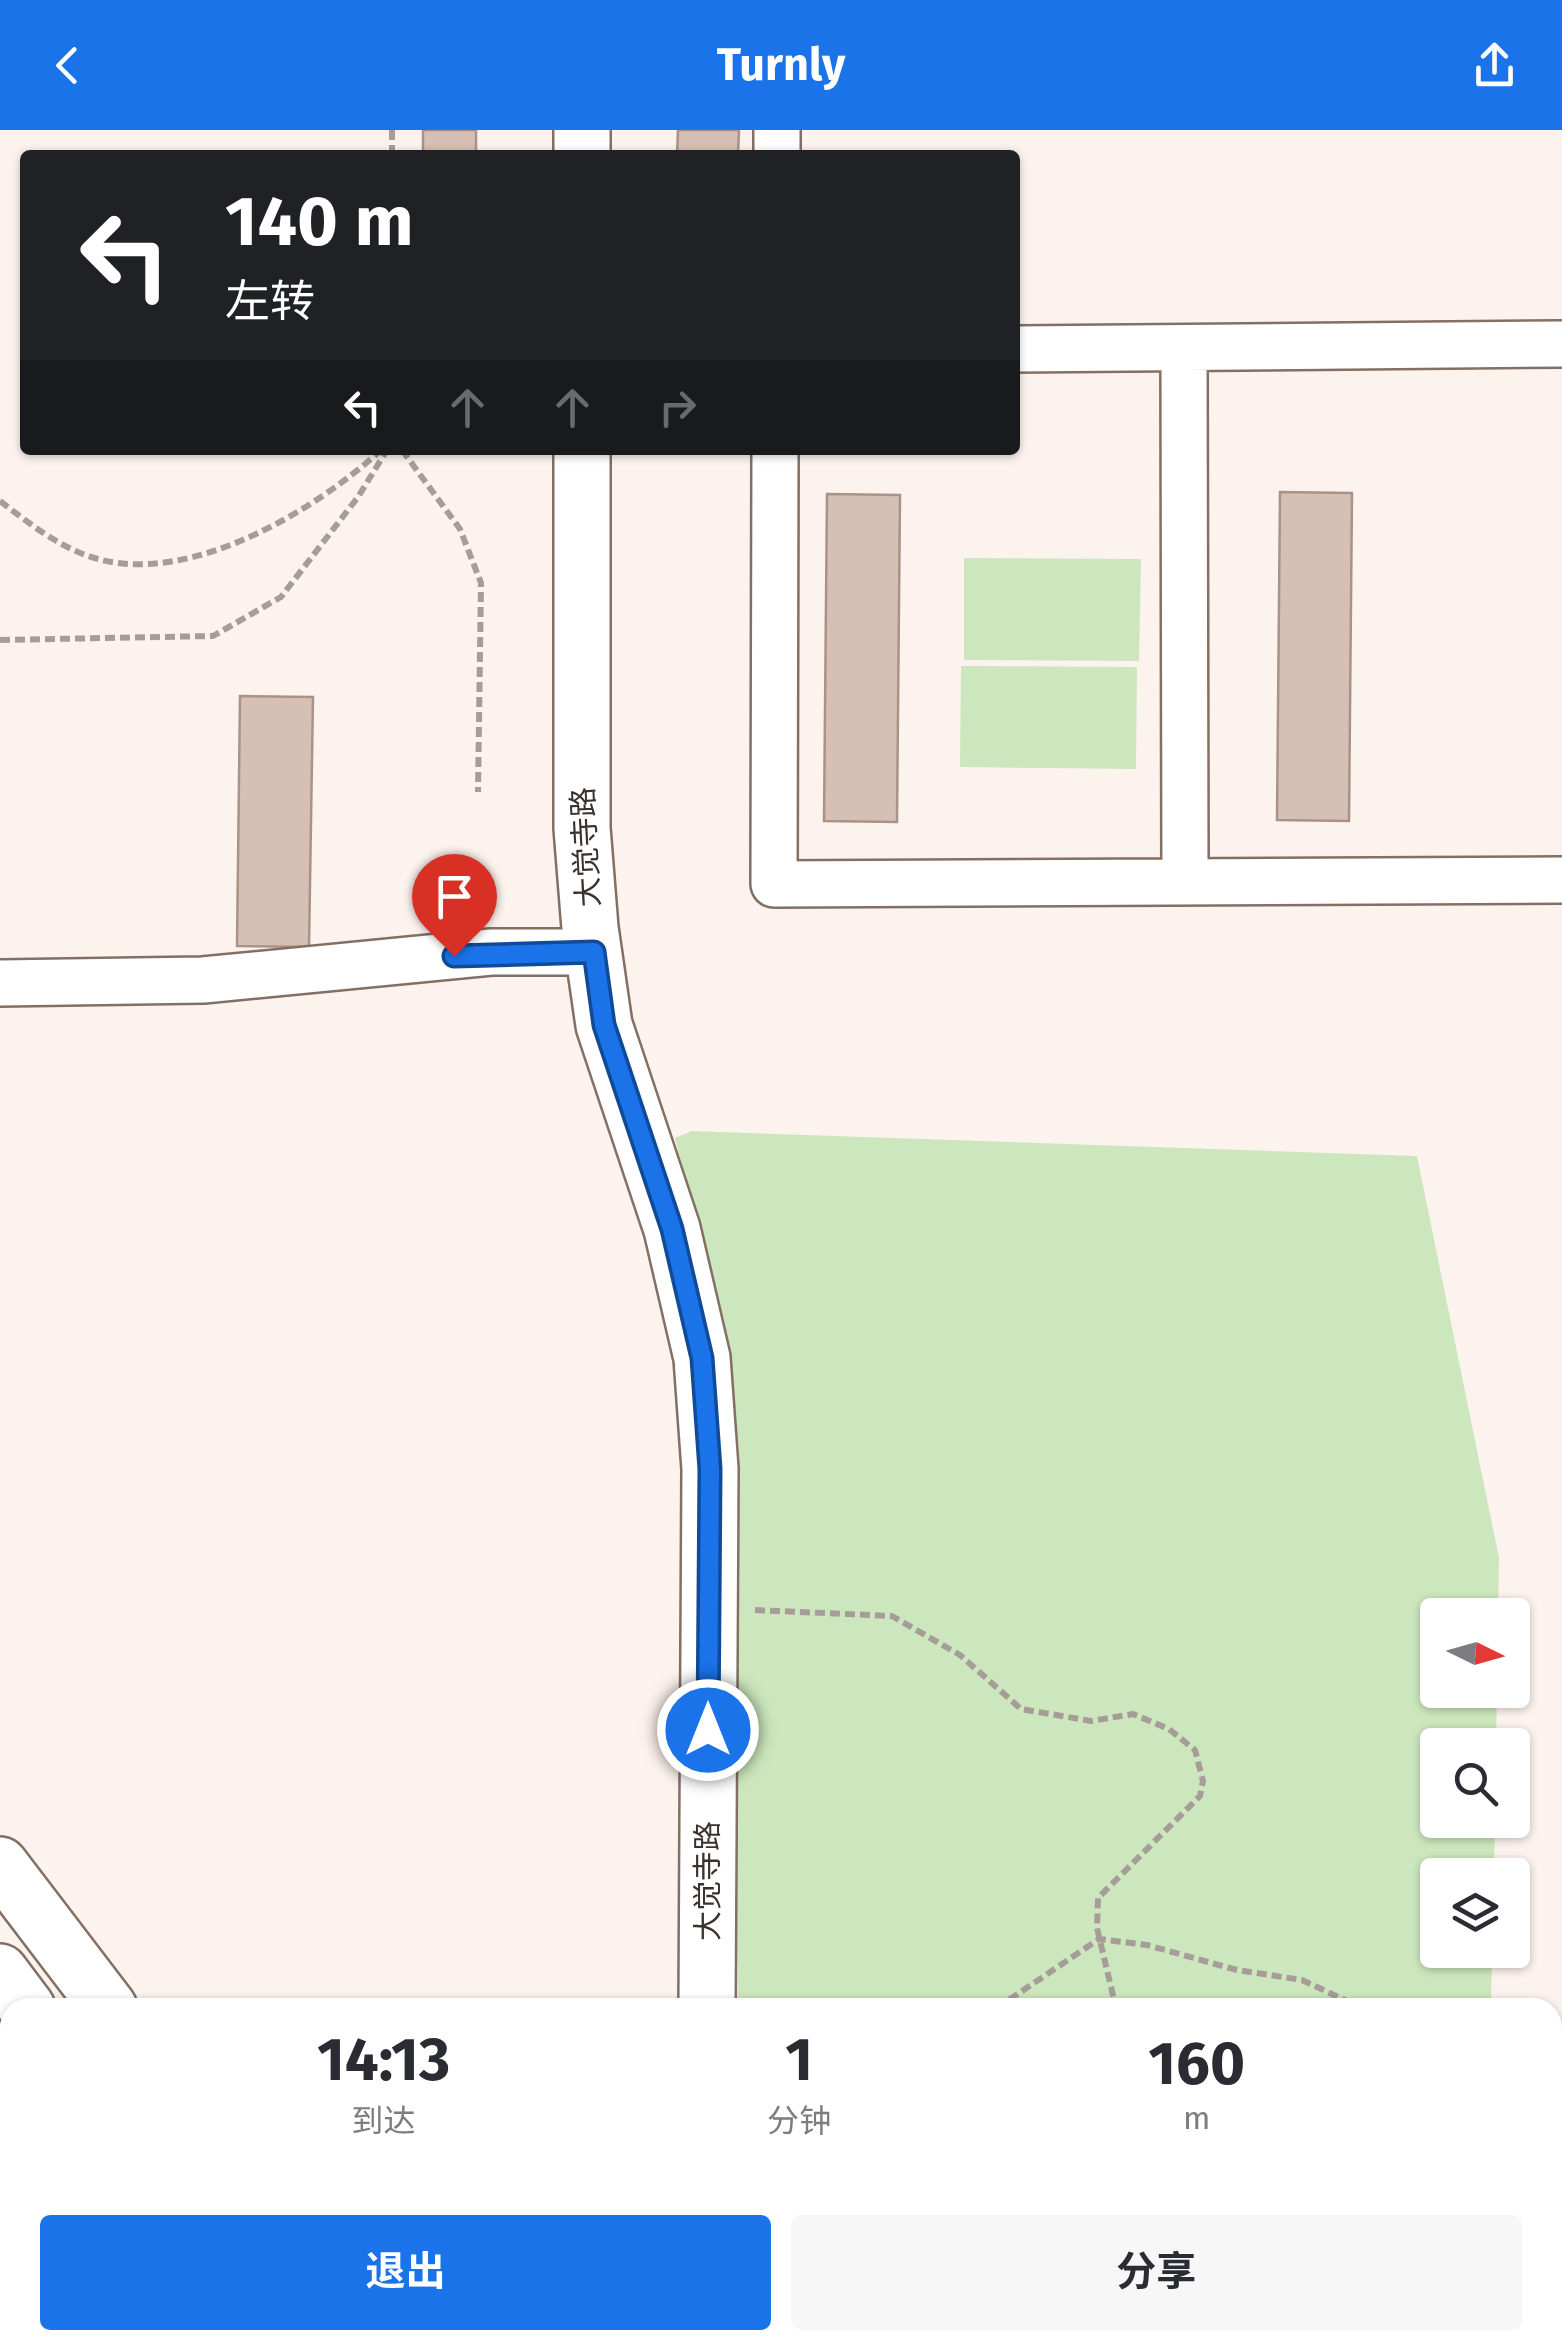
<!DOCTYPE html>
<html lang="zh">
<head>
<meta charset="utf-8">
<style>
	:root { --surface:#fff; --page:#f7f7f7; --text:#2b2b33; --muted:#7c7c81; --accent:#1a73e8 }
	body { margin:0; font-family:"Fira Sans","Noto Sans SC",sans-serif; background:var(--page); color:var(--text); height:100vh; display:flex; flex-direction:column; font-size:38px; white-space:nowrap }
	* { box-sizing:border-box; margin:0 }
	p { font-size:32px; color:var(--muted) }
	.icon { flex:none; width:55px; height:55px; fill:none; stroke:currentColor; stroke-width:2; stroke-linecap:round; stroke-linejoin:round }
	.map { position:relative; flex:1; overflow:hidden }
	.panel { position:absolute; left:0px; top:1868px; width:1562px; height:352px; display:flex; flex-direction:column; background:var(--surface); border-radius:30px 30px 0 0; box-shadow:0 2px 8px #0004 }
	.panel>* { flex:none }
	.guide { position:absolute; left:20px; top:20px; width:1000px; height:305px; border-radius:10px; box-shadow:0 2px 8px #0004; background:#202124; color:#fff; overflow:hidden }
	.needle { width:65px; rotate:95deg }
	.controls { position:absolute; left:1420px; top:1468px; display:grid; gap:20px }
	.controls a { display:grid; place-items:center; width:110px; height:110px; border-radius:10px; background:var(--surface); box-shadow:0 2px 8px #0004; font-size:50px }
	.pin { position:absolute; display:grid; place-items:center; width:85px; height:85px; color:#fff; margin:-102px -42px; border-radius:50% 50% 50% 0; rotate:-45deg; box-shadow:0 0 10px #0007 }
	.pin .icon { rotate:45deg }
	.me { position:absolute; width:110px; margin:-55px; rotate:0deg; stroke-linejoin:round; filter:drop-shadow(0 0 8px #0008) }
	.turn { display:flex; align-items:center; gap:35px; height:210px; padding:0 40px; font-size:45px }
	.turn .icon { width:130px; height:130px; stroke-width:2.5 }
	.turn b { display:block; font-size:70px; line-height:85px }
	.lanes { display:flex; align-items:center; height:95px; padding:0 40px; background:#0003; justify-content:center; gap:50px; direction:ltr }
	.lanes .off { opacity:.35 }
	.eta { display:flex; justify-content:space-evenly; align-items:center; height:170px; text-align:center }
	.eta b { font-size:60px; font-weight:700; line-height:70px }
	.primary-button { display:flex; gap:20px; margin-top:auto; padding:20px 40px }
	.primary-button a { flex:1; height:115px; border-radius:10px; background:var(--accent); color:#fff; font-size:40px; font-weight:700; line-height:115px; text-align:center }
	.primary-button a+a { background:var(--page); color:var(--text) }
	header { display:flex; justify-content:space-between; align-items:center; height:130px; padding:0 40px; background:var(--accent); color:#fff; font-size:45px; font-weight:700 }
	.map>svg:first-child { display:block }
</style>
</head>
<body>
<header><svg class="icon" aria-label="back" viewBox="0 0 24 24"><path d="M15 5l-7 7 7 7"/></svg>Turnly<svg class="icon" aria-label="share" viewBox="0 0 24 24"><path d="M12 15V3M7 8l5-5 5 5M5 13v7h14v-7"/></svg></header>
<div class="map">
<svg width="1562" height="2219" viewBox="0 0 1562 2219">
	<rect width="100%" height="100%" fill="#fdf3ee"/>
	<path fill="#cce7bd" d="M964,428l177,1 -2,102 -175,-1z
		M961,536l176,1 -1,102 -176,-2z
		M692,1001l725,25 82,402 -1,57h-60v75h59l-1,55h-58v75h57l-1,55h-56v75h54l-1,57h-753l-8,-653 -55,-216z
		M1553,2143h9v76h-822v-9h812z"/>
	<path fill="#d6bfb3" stroke="#a99388" stroke-width="2.5" d="M423,0h53v25h-53z
		M678,0h61l-1,25h-61z
		M1280,362l72,1 -3,328 -72,-1z
		M827,364l73,1 -3,327 -73,-1z
		M240,566l73,1 -4,250 -72,-1z"/>
	<g fill="none" stroke-linecap="round" stroke-linejoin="round">
		<defs>
			<path id="street" d="M777,25v-25
				M1184,218l1,534
				M1015,219l547,-5
				M775,320l-1,434 788,-4
				M0,853l203,-3 288,-28h103"/>
			<path id="secondary" d="M582,0v25
				M582,320v378l8,100 14,97 68,204 30,129 8,111 -3,539
				M706,2219v-9"/>
			<path id="highway" d="M0,1735l109,143
				M0,1842l27,36
				M284,2210l7,9
				M369,2210l8,9"/>
		</defs>
		<use href="#street" stroke="#836f64" stroke-width="50"/>
		<use href="#secondary" stroke="#836f64" stroke-width="60"/>
		<use href="#highway" stroke="#836f64" stroke-width="60"/>
		<path stroke="#a69d98" stroke-width="6" stroke-dasharray="10 5" stroke-linecap="butt" d="M392,0v25
			M402,320l58,79 21,54 -3,209
			M0,371c30,23 61,48 98,58 93,26 218,-49 283,-109
			M0,510l213,-4 68,-39 77,-100 29,-47
			M755,1480l137,6 68,39 61,54 70,12 42,-7 36,15 26,21 8,31 -3,15 -102,102 -1,30 19,80
			M997,1878l102,-69 48,6 90,25 65,10 49,23v5
			M1105,2210l5,9
			M920,2219l1,-9
			M1456,2219l8,-8"/>
		<use href="#street" stroke="#fff" stroke-width="45"/>
		<use href="#secondary" stroke="#fff" stroke-width="55"/>
		<use href="#highway" stroke="#fff" stroke-width="55"/>
	</g>
	<g fill="none" stroke-linecap="round" stroke-linejoin="round">
		<defs>
			<path id="route" d="M454,826l140,-4 10,73 68,204 30,129 8,111 -2,261"/>
		</defs>
		<use href="#route" stroke="#114b97" stroke-width="25"/>
		<use href="#route" stroke="#1a73e8" stroke-width="18"/>
	</g>
	<g text-anchor="middle" dominant-baseline="central" stroke-width="8" stroke-linejoin="round" paint-order="stroke">
		<g font-size="30" fill="#3b322d" stroke="#fff">
			<text transform="translate(586 717) rotate(-93)">大觉寺路</text>
			<text transform="translate(708 1751) rotate(-90)">大觉寺路</text>
		</g>
	</g>
</svg>
<div class="controls">
<a><svg class="needle" viewBox="-14 -14 28 28"><path d="M0-13l5 13h-10z" fill="#e53935"/><path d="M0 13l5-13h-10z" fill="#7c7c81"/></svg></a>
<a><svg class="icon" aria-label="search" viewBox="0 0 24 24"><circle cx="10" cy="10" r="6"/><path d="M15 15l6 6"/></svg></a>
<a><svg class="icon" aria-label="layers" viewBox="0 0 24 24"><path d="M12 4l9 5-9 5-9-5zM3 14l9 5 9-5"/></svg></a>
</div>
<div class="pin" style="left:454px;top:826px;background:#d93025"><svg class="icon" aria-label="arrive" viewBox="0 0 24 24"><path d="M6 21V4h12l-3 4 3 4H6"/></svg></div>
<svg class="me" style="left:708px;top:1600px" viewBox="-20 -20 40 40"><circle r="17" fill="#1a73e8" stroke="#fff" stroke-width="3"/><path d="M0-11L8 9 0 5-8 9z" fill="#fff"/></svg>
<div class="guide">
<div class="turn"><svg class="icon" aria-label="left" viewBox="0 0 24 24"><path d="M17 20v-9H6M10 6l-5 5 5 5"/></svg><div><b>140 m</b>左转</div></div>
<div class="lanes"><svg class="icon" aria-label="left" viewBox="0 0 24 24"><path d="M17 20v-9H6M10 6l-5 5 5 5"/></svg><svg class="icon off" aria-label="ahead" viewBox="0 0 24 24"><path d="M12 20V5M6 11l6-6 6 6"/></svg><svg class="icon off" aria-label="ahead" viewBox="0 0 24 24"><path d="M12 20V5M6 11l6-6 6 6"/></svg><svg class="icon off" aria-label="right" viewBox="0 0 24 24"><path d="M7 20v-9h11M14 6l5 5-5 5"/></svg></div>
</div>
<section class="panel">
<div class="eta">
<div><b>14:13</b><p>到达</p></div>
<div><b>1</b><p>分钟</p></div>
<div><b>160</b><p>m</p></div>
</div>
<div class="primary-button"><a>退出</a><a>分享</a></div>
</section>
</div>
</body>
</html>
